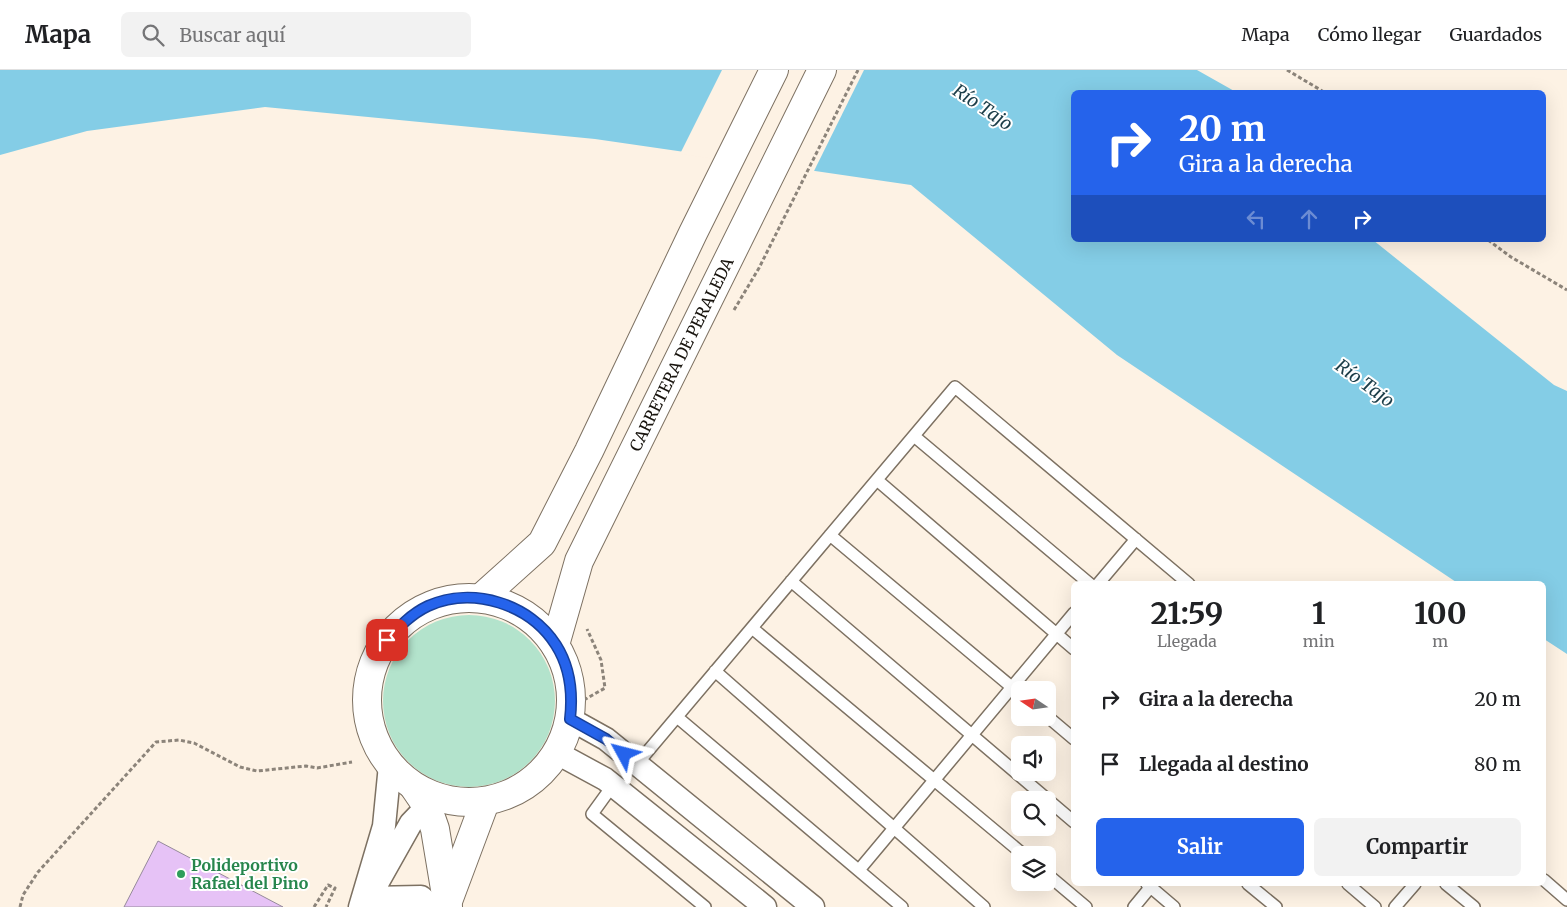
<!DOCTYPE html>
<html lang="es">
<head>
<meta charset="utf-8">
<style>
	:root { --surface:#fff; --page:#f2f2f2; --text:#202124; --muted:#757577; --line:#e0e0e0; --accent:#2563eb }
	body { margin:0; font-family:Merriweather,serif; background:var(--page); color:var(--text); height:100vh; display:flex; flex-direction:column; font-size:19px; white-space:nowrap }
	* { box-sizing:border-box; margin:0 }
	p { font-size:16px; color:var(--muted) }
	.icon { flex:none; width:28px; height:28px; fill:none; stroke:currentColor; stroke-width:2; stroke-linecap:round; stroke-linejoin:round }
	.map { position:relative; flex:1; overflow:hidden }
	.sheet { position:absolute; left:1071px; top:511px; width:475px; height:305px; display:flex; flex-direction:column; background:var(--surface); border-radius:8px; box-shadow:0 5px 20px #0002 }
	.sheet>* { flex:none }
	.top-card { position:absolute; left:1071px; top:20px; width:475px; height:152px; border-radius:8px; box-shadow:0 5px 20px #0002; background:#2563eb; color:#fff; overflow:hidden }
	.needle { width:32px; rotate:283deg }
	.controls { position:absolute; left:1011px; top:611px; display:grid; gap:10px }
	.controls a { display:grid; place-items:center; width:45px; height:45px; border-radius:8px; background:var(--surface); box-shadow:0 5px 20px #0002; font-size:25px }
	.pin { position:absolute; display:grid; place-items:center; width:42px; height:42px; color:#fff; margin:-21px; border-radius:10px; box-shadow:0 2px 8px #0006 }
	.me { position:absolute; width:55px; margin:-28px; rotate:308deg; stroke-linejoin:round; filter:drop-shadow(0 0 4px #0008) }
	.turn { display:flex; align-items:center; gap:18px; height:105px; padding:0 25px; font-size:22px }
	.turn .icon { width:65px; height:65px; stroke-width:2.5 }
	.turn b { display:block; font-size:35px; line-height:42px }
	.lanes { display:flex; align-items:center; height:48px; padding:0 25px; background:#0003; justify-content:center; gap:25px; direction:ltr }
	.lanes .off { opacity:.35 }
	.eta { display:flex; justify-content:space-evenly; align-items:center; height:85px; text-align:center }
	.eta b { font-size:30px; font-weight:700; line-height:35px }
	.action { display:flex; gap:10px; margin-top:auto; padding:10px 25px }
	.action a { flex:1; height:58px; border-radius:8px; background:var(--accent); color:#fff; font-size:20px; font-weight:700; line-height:58px; text-align:center }
	.action a+a { background:var(--page); color:var(--text) }
	ul { padding:0; list-style:none }
	li { display:flex; align-items:center; gap:15px; height:65px; padding:0 25px }
	li div { flex:1 }
	li b { display:block; font-size:19px }
	li em { font-style:normal }
	header { display:flex; align-items:center; gap:30px; box-sizing:border-box; height:70px; padding:0 25px; background:var(--surface); border-bottom:1px solid var(--line) }
	header strong { font-size:24px }
	nav { display:flex; gap:28px; margin-inline-start:auto; font-size:18px }
	.search { width:350px; height:45px; background:var(--page); display:flex; align-items:center; gap:12px; box-sizing:border-box; padding:0 18px; border-radius:8px; color:var(--muted); font-size:19px }
	.map>svg:first-child { display:block }
</style>
</head>
<body>
<header>
<strong>Mapa</strong>
<div class="search"><svg class="icon" aria-label="search" viewBox="0 0 24 24"><circle cx="10" cy="10" r="6"/><path d="M15 15l6 6"/></svg>Buscar aquí</div>
<nav><a>Mapa</a><a>Cómo llegar</a><a>Guardados</a></nav>
</header>
<div class="map">
<svg width="1567" height="837" viewBox="0 0 1567 837">
	<rect width="100%" height="100%" fill="#fdf2e4"/>
	<path fill="#b3e3cc" d="M383 631a86 86 0 1 1 172 0a86 86 0 1 1-172 0Z"/>
	<path fill="#84cde6" d="M0,0h1197l39,22h-162v148h299l181,145 13,6v263l-23,-15v-55h-85l-342,-229 -206,-170 -316,-46 -330,-32 -178,24 -87,24z"/>
	<path fill="#fdf2e4" d="M722,0h142l-51,103 -133,-19z"/>
	<path fill="#e6c2f6" stroke="#958a9a" d="M158,771l125,66h-159z"/>
	<g fill="none" stroke-linecap="round" stroke-linejoin="round">
		<defs>
			<path id="service" d="M914,366l176,148
				M877,410l197,169
				M830,465l190,159
				M791,511l283,241
				M1098,514l38,-45
				M752,558l272,227
				M715,601l269,236
				M677,647l225,190
				M1048,647l26,22
				M637,694l318,-377 234,197
				M613,715l-21,29 113,93
				M859,800l215,-257
				M1048,805l38,32
				M1544,810l23,20
				M1147,814l27,23
				M1248,814l28,23
				M1348,814l27,23
				M1446,814l28,23
				M1134,837l19,-23
				M1395,837l20,-23"/>
			<path id="minor" d="M570,649l36,20 207,168
				M557,683l48,26 160,128
				M375,817l36,-64 25,-26
				M369,828l52,-1 11,10
				M360,837l24,-81 6,-61"/>
			<g id="secondary">
				<path d="M481,528l61,-55 47,-92 104,-218 81,-163"/>
				<circle cx="469" cy="630" r="102"/>
				<path id="s1" d="M555,575l24,-84 243,-491"/>
				<path d="M414,717l13,19 8,23 13,78"/>
				<path d="M448,831l37,-99"/>
			</g>
		</defs>
		<use href="#service" stroke="#7d7162" stroke-width="14"/>
		<use href="#minor" stroke="#7d7162" stroke-width="25"/>
		<use href="#secondary" stroke="#7d7162" stroke-width="30"/>
		<path stroke="#8c847a" stroke-width="3" stroke-dasharray="4 2.5" stroke-linecap="butt" d="M1287,0l37,22
			M1488,170l23,17 56,33
			M734,240l25,-42 99,-198
			M584,630l21,-12 -4,-28 -14,-31
			M20,837l3,-12 15,-23 118,-130 23,-2 15,3 46,24 17,4 49,-5 11,2 35,-6
			M314,837l14,-22 7,3 -9,19"/>
		<use href="#service" stroke="#fff" stroke-width="11"/>
		<use href="#minor" stroke="#fff" stroke-width="22"/>
		<use href="#secondary" stroke="#fff" stroke-width="28"/>
	</g>
	<g fill="none" stroke-linecap="round" stroke-linejoin="round">
		<defs>
			<path id="route" d="M387,570c12,-13 24,-26 41,-34 45,-20 102,-2 128,39 14,22 17,48 14,74l36,20 18,15"/>
		</defs>
		<use href="#route" stroke="#184099" stroke-width="12"/>
		<use href="#route" stroke="#2563eb" stroke-width="9"/>
	</g>
	<circle fill="#2e9e5b" stroke="#fff" stroke-width="2" cx="181" cy="804" r="5"/>
	<g text-anchor="middle" dominant-baseline="central" stroke-width="4" stroke-linejoin="round" paint-order="stroke">
		<g font-size="16" fill="#18140e" stroke="#fff">
			<text stroke="none"><textPath href="#s1" startOffset="318">CARRETERA DE PERALEDA</textPath></text>
		</g>
		<g font-size="16" font-weight="bold" fill="#27864d" stroke="#fff" text-anchor="start">
			<text x="191" y="795">Polideportivo<tspan x="191" dy="18">Rafael del Pino</tspan></text>
		</g>
		<g font-size="18" font-style="italic" fill="#1c3e49" stroke="#fff">
			<text transform="translate(983 37) rotate(34)">Río Tajo</text>
			<text transform="translate(1365 313) rotate(36)">Río Tajo</text>
		</g>
	</g>
</svg>
<div class="controls">
<a><svg class="needle" viewBox="-14 -14 28 28"><path d="M0-13l5 13h-10z" fill="#e53935"/><path d="M0 13l5-13h-10z" fill="#757577"/></svg></a>
<a><svg class="icon" aria-label="sound" viewBox="0 0 24 24"><path d="M4 9h4l5-4v14l-5-4H4zM17 9q2 3 0 6"/></svg></a>
<a><svg class="icon" aria-label="search" viewBox="0 0 24 24"><circle cx="10" cy="10" r="6"/><path d="M15 15l6 6"/></svg></a>
<a><svg class="icon" aria-label="layers" viewBox="0 0 24 24"><path d="M12 4l9 5-9 5-9-5zM3 14l9 5 9-5"/></svg></a>
</div>
<div class="pin" style="left:387px;top:570px;background:#d93025"><svg class="icon" aria-label="arrive" viewBox="0 0 24 24"><path d="M6 21V4h12l-3 4 3 4H6"/></svg></div>
<svg class="me" style="left:624px;top:684px" viewBox="-20 -20 40 40"><path d="M0-17L14 15 0 8-14 15z" fill="#2563eb" stroke="#fff" stroke-width="4"/></svg>
<div class="top-card">
<div class="turn"><svg class="icon" aria-label="right" viewBox="0 0 24 24"><path d="M7 20v-9h11M14 6l5 5-5 5"/></svg><div><b>20 m</b>Gira a la derecha</div></div>
<div class="lanes"><svg class="icon off" aria-label="left" viewBox="0 0 24 24"><path d="M17 20v-9H6M10 6l-5 5 5 5"/></svg><svg class="icon off" aria-label="ahead" viewBox="0 0 24 24"><path d="M12 20V5M6 11l6-6 6 6"/></svg><svg class="icon" aria-label="right" viewBox="0 0 24 24"><path d="M7 20v-9h11M14 6l5 5-5 5"/></svg></div>
</div>
<section class="sheet">
<div class="eta">
<div><b>21:59</b><p>Llegada</p></div>
<div><b>1</b><p>min</p></div>
<div><b>100</b><p>m</p></div>
</div>
<ul>
<li><svg class="icon" aria-label="right" viewBox="0 0 24 24"><path d="M7 20v-9h11M14 6l5 5-5 5"/></svg><div><b>Gira a la derecha</b></div><em>20 m</em></li>
<li><svg class="icon" aria-label="arrive" viewBox="0 0 24 24"><path d="M6 21V4h12l-3 4 3 4H6"/></svg><div><b>Llegada al destino</b></div><em>80 m</em></li>
</ul>
<div class="action"><a>Salir</a><a>Compartir</a></div>
</section>
</div>
</body>
</html>
